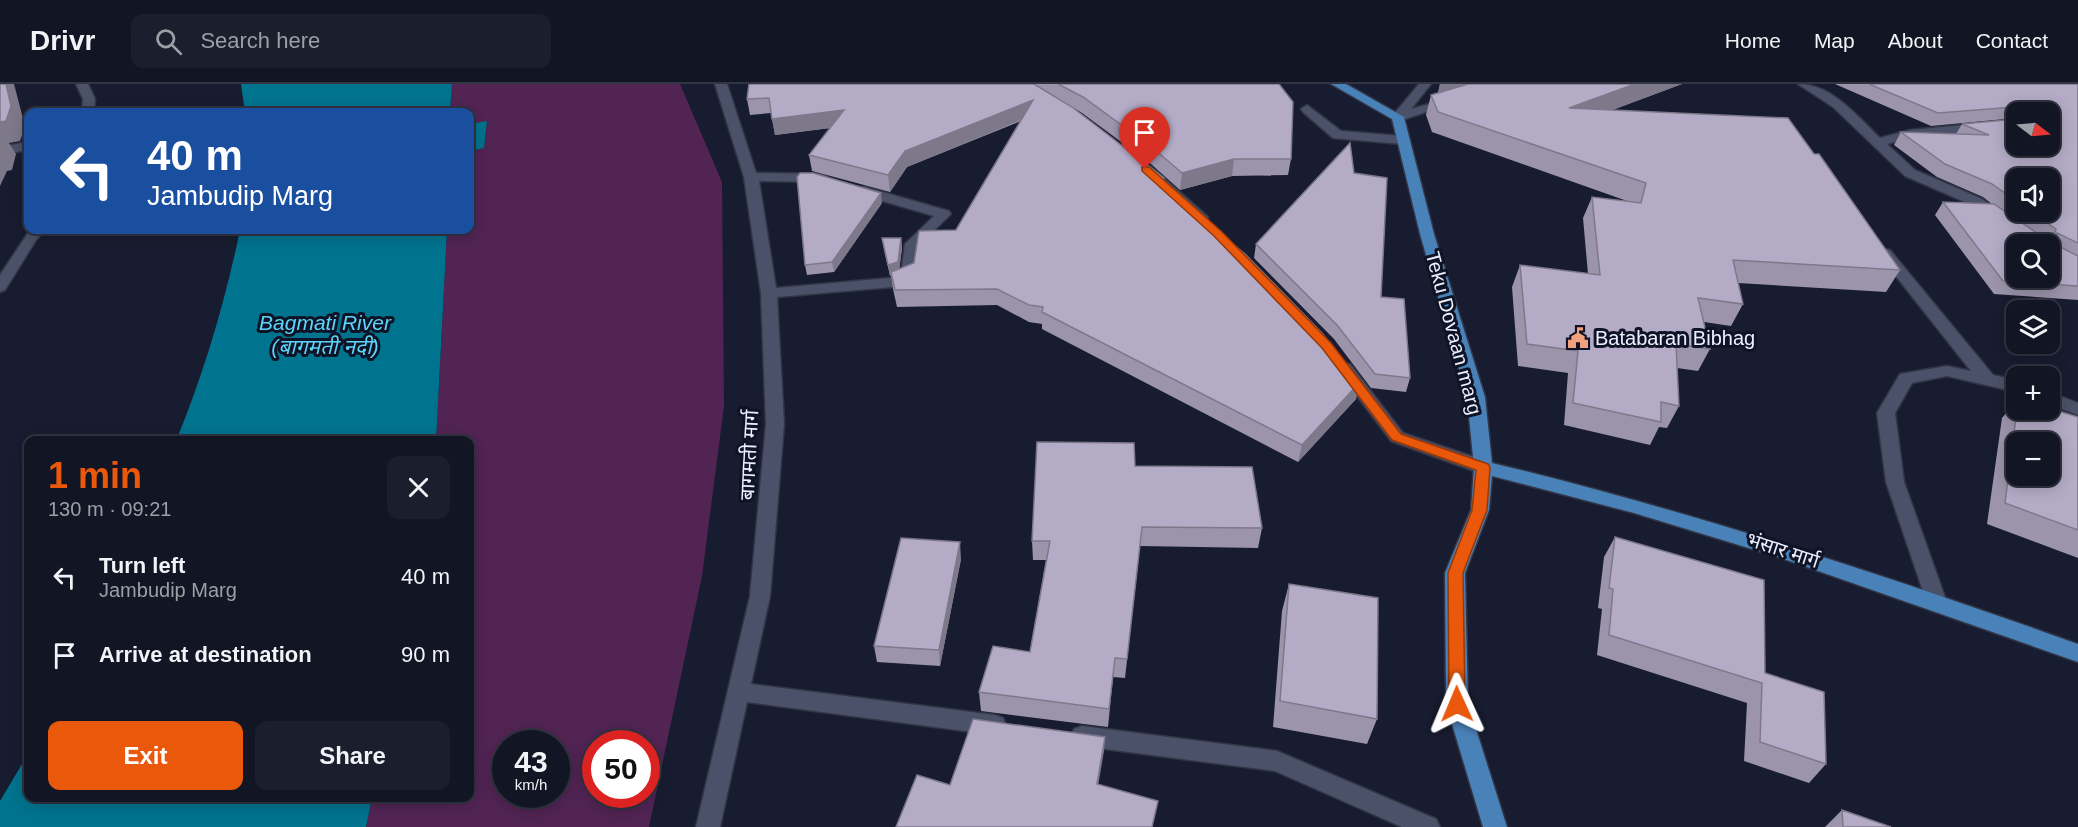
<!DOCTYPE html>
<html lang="en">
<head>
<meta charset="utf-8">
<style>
	:root { --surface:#121524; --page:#1b1e2c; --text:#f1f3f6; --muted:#9c9fa6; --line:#313441; --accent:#ea580c }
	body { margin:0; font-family:Helvetica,"Noto Sans Devanagari",sans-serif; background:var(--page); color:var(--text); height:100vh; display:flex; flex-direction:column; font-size:22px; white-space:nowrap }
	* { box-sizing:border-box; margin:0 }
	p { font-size:20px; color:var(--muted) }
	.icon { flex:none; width:33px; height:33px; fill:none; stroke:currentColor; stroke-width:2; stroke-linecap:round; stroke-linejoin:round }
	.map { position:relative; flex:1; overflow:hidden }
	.details { position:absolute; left:24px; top:352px; width:450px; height:366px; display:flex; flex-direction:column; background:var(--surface); border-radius:12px; box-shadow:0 3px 15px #0003,0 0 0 2px var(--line) }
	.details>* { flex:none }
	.banner { position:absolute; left:24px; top:24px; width:450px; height:126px; border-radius:12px; box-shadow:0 3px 15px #0003,0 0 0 2px var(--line); background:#1a4fa0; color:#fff; overflow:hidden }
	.needle { width:39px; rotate:106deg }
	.buttons { position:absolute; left:2006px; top:18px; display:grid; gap:12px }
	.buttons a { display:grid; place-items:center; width:54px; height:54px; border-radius:12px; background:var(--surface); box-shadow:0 3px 15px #0003,0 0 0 2px var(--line); font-size:30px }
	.speed { position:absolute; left:492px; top:646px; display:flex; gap:12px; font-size:30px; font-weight:700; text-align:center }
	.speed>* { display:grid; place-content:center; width:78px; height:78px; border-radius:50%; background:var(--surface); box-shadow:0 3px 15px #0003,0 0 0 2px var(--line); line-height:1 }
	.speed small { font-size:15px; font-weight:400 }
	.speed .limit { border:9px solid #d22; background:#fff; color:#111 }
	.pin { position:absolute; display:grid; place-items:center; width:51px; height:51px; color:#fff; margin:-62px -26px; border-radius:50% 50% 50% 0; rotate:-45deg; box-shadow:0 0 6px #0007 }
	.pin .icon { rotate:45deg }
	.me { position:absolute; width:66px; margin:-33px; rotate:359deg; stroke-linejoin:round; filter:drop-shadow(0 0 4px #0008) }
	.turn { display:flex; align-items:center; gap:21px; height:126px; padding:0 24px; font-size:27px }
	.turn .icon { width:78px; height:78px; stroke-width:2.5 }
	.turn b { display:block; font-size:42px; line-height:51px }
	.round { display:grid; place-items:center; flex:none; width:63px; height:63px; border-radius:12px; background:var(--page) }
	.headline { display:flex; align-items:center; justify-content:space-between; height:102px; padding:0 24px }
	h1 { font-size:36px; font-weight:600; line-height:45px; color:var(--accent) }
	.cta { display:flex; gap:12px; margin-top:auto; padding:12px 24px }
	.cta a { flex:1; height:69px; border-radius:12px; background:var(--accent); color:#fff; font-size:24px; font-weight:600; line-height:69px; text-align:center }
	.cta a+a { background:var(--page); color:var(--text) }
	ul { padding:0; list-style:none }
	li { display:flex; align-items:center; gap:18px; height:78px; padding:0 24px }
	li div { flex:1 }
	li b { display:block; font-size:22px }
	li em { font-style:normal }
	header { display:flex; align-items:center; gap:36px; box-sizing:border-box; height:84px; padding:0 30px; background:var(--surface); border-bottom:2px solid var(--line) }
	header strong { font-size:28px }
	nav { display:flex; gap:33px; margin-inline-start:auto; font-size:21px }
	.search { width:420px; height:54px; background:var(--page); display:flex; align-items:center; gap:15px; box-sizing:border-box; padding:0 21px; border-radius:12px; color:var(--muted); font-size:22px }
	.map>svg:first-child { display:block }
</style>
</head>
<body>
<header>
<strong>Drivr</strong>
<div class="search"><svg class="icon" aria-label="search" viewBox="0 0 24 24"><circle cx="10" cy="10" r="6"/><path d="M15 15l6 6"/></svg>Search here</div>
<nav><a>Home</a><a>Map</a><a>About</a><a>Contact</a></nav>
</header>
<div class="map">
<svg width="2078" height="743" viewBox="0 0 2078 743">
	<rect width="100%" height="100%" fill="#181c30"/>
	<path fill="#512453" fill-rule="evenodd" d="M452,0h228l42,98 2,224 -22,170 -53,251h-283l6,-29h98v-357h-34l11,-211h23v-79l14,-3 3,-26 -17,2v-12h-20zM506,660h50v51h-50zM596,660h50v51h-50z"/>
	<path fill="#00738e" d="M241,0h211l-2,28h-205z
		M487,37l-3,27 -14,3v-27z
		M240,146h207l-11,211h-260c28,-68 49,-139 64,-211z
		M28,670v44h344l-6,29h-366v-26z"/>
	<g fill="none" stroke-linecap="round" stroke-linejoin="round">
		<defs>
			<path id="minor" d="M76,0h12l7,15 -1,13h-12l1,-13z
				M715,0h12l29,89 66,1 7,4 -7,4 -63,-1 17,107 114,-10 11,-4 4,-30 29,-28 -79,-23v-6h10l84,24 2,3 -32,31 -6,34 -20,8 -116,10 7,127 -14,172 -19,88 244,31 8,3 3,7 -3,7 -8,3 -248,-33 -27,125h-24l54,-231 16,-172 -5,-131 -17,-116z
				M1419,0h12l-20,25 40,-11 6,4 -55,18h-8v-6z
				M1798,0c34,0 59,32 82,54l30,-8 106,-10v8l-105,10 -24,6 28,26 67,29 63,45h-16l-57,-39 -67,-29 -72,-69z
				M1307,21l34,26 61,5 7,4 -7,4 -69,-6 -30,-26 -2,-3z
				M28,58v8l-28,5v-8z
				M1145,81l5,1 58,51v6h-10l-58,-51 -2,-3z
				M30,146h15l-9,10 -31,50 -5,2v-17z
				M1885,165l5,1 103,125 23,5v12l-69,-16 -35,7 -17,30 9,69 42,118 -3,6 -7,2 -7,-2 -3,-6 -40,-118 -9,-69 23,-39 47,-8 24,5 -91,-115 -2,-3 2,-3z
				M1344,279l6,1 53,69 86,29 3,5 -3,5h-12l-86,-31 -55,-73z
				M2049,308l29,11v12l-29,-11z
				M1082,642l195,25 159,68 4,8h-38l-127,-56 -193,-25 -8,-3 -3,-7 3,-7z"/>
			<path id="major" d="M1331,0h15l58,33 30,117 51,163 7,66c199,48 393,112 586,181v18l-300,-105 -144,-44 -142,-37 -3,34 -24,63 3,131 39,123h-24l-37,-123 -1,-131 26,-63 3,-43 -7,-70 -47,-163 -28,-115z"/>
		</defs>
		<use href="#minor" stroke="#323545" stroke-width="3"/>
		<use href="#major" stroke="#323545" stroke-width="3"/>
		<use href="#minor" fill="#4b5168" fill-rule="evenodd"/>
		<use href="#major" fill="#4981b9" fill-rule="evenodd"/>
	</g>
	<path fill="#9b94ab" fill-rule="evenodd" d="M749,0h530l12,75 -3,16 -56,1 -52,14 -29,-26 -69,-51 -8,-5 89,78 193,213 -58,63 -256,-133v-5l-13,-2 -32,-17 -100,2 -4,-18 -2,-14 -1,1 -6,-27 -2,-11h19l1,10 -3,21 15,-6 42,-33 65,-109 -114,46 -17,25 -78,-21 -3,-16 21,-27 -55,7 -4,-22 -21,2 -3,-16z
		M1440,0h242l-70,26 202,44 86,116 -14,22 -148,-9 5,21 -12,22 -27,-4 6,27 -12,22 -21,-3 2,38 -12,22 -8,-1 -9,18 -86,-20 4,-52 -50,-7 -6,-79 8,-22 68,9 -5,-56 9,-21 35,4 -195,-69 -6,-17 5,-20 7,-2z
		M1835,0h243v216l-84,-6 -59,-79 8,-13 49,2 -9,-7 -46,-20 -43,-32 7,-13 55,2 6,-10 54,22 33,-34h-33v6l-85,8zM2016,94l33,34h-33z
		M1354,89l27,124 29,81 -4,14 -35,-4 -37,-49 -80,-81 2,-14z
		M882,119l-48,69 -27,3 -2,-10z
		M2016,317v9h33l29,7v141l-91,-34 15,-106z
		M1135,382l127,62 -4,20 -118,-2 -15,132 -12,-1 -5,50 -127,-16 -2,-19 51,-40 16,-92h-13l-1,-19z
		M1615,453l150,136 61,91 -17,19 -65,-22 3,-58 -150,-48 5,-46 -4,-1 6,-51z
		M961,475l-21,107 -63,-4 -3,-16z
		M1289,500l88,135 -10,25 -94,-17 9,-116z
		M1842,726l49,17h-66z"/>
	<path fill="#7e788b" d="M6,0h8l11,42 -5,15 -11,2 7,11 -4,16 -5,1 -7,15v-64z
		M1440,0h55l-59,17z
		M1635,0h47l-120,45 7,-21z
		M1033,16v15l-126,52 -17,25 -2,-17 17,-24z
		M844,26l2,16 -71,9 -3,-16z
		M1234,75l-2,17 -52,14 2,-17z
		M1164,94l-2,17 -6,-15z
		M881,109l1,10 -48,69 -2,-10z
		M901,154l1,10 -3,24 -9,4 -2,-11z
		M1360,298l-4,17 -58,63 4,-17z
		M960,458l1,17 -21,107 -1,-16z
		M1105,653l-1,14 -8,47 1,-14z"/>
	<path fill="#b4acc7" stroke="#7e788b" stroke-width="1.5" fill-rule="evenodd" d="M0,0h6l5,22 -5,15 -6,1z
		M749,0h285l38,23 92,71 -8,2 89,74 77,79 38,49 -58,63 -260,-133 1,-5 -14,-2 -32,-16 -102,1 -4,-18 23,-9 5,-32 37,-1 77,-130 -128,51 -17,24 -79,-20 35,-45 -72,9 -3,-21 -22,1z
		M1058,0h221l14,18 -2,57h-57l-52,14 -29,-25 -70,-51z
		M1468,0h167l-66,24 219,10 26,36h5l81,116 -167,-10 10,44 -45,-6 12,51 -34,-5 3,62 -18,-4v20l-88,-19 5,-52 -51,-7 -7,-79 80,10 -8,-78 49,6 5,-20 -208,-71 -7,-17z
		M1869,0h209v159l-21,-10 1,13 20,10v30l-75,-5 -60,-79 51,2 43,29h18l1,-4 -25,-17h18v-34h-33v23l-24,-17 -47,-20 -44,-32 88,3 -27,-11 54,-5v27h33v-34h-24l1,-6 -88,7zM2016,160h33v34h-33z
		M1350,59l4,30 33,5 -6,119 23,2 6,79 -35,-4 -38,-49 -81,-81z
		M800,89h13l68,20 -49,69 -27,3 -8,-88z
		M882,154h19l-3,24 -10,3z
		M2049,324l29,9v113l-73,-27 12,-93h32zM2016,358h33v34h-33z
		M1037,358l97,1 1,23 117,1 10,61 -120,-1 -15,132 -12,-1 -6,51 -130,-17 14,-46 37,6 20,-111h-18z
		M1615,453l149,43 1,93 59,19 2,72 -66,-22 2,-59 -153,-48 4,-46 -4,-1z
		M901,454l59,4 -21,108 -65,-4z
		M1289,500l89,14 -1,121 -97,-18z
		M973,635l132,18 -8,47 61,17 -6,26h-256l21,-52 33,10z
		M1842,726l49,17h-48z"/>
	<path fill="#ea580c" stroke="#983908" stroke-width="1.5" d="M1142,83h7l72,64 110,112 70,91 87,30 2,3 -3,43 -24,63 2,131 -2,5h-12l-2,-5 -1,-131 24,-63 4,-40 -84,-30 -70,-92 -108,-112 -72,-65z"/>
	<defs>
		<symbol id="civic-bare" viewBox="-9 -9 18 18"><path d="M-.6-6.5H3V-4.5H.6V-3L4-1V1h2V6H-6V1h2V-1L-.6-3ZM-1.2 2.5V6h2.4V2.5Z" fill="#f2a17e" stroke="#0f1326" stroke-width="2.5" paint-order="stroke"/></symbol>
	</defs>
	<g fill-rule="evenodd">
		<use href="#civic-bare" x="1563" y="239" width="30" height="30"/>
	</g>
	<g text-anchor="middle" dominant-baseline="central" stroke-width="6" stroke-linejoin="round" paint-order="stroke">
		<g font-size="20" fill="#ebeffe" stroke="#0f1326">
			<text transform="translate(1454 249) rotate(75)">Teku Dovaan marg</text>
			<text transform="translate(749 371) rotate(-87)">बागमती मार्ग</text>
			<text transform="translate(1783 466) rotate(18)">भंसार मार्ग</text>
		</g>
		<g font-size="20" fill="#ebeffe" stroke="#0f1326" text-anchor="start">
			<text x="1595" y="254">Batabaran Bibhag</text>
		</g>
		<g font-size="21" font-style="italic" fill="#5dd5fb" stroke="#0f1326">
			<text x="325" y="238">Bagmati River<tspan x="325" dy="24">(बागमती नदी)</tspan></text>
		</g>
	</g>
</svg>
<div class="buttons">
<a><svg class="needle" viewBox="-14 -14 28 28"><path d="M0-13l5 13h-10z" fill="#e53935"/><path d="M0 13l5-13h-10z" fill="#9c9fa6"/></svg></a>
<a><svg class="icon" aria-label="sound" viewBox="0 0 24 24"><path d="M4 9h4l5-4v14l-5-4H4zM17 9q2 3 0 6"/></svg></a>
<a><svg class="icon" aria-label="search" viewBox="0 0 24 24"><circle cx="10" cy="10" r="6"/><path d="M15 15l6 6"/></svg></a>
<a><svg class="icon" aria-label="layers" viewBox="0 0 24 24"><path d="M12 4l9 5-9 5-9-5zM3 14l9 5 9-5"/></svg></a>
<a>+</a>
<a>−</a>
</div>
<div class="speed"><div>43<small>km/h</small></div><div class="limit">50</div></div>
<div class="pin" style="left:1145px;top:85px;background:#d93025"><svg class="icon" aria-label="arrive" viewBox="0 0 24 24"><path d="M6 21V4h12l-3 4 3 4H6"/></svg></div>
<svg class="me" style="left:1457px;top:620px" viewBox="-20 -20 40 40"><path d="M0-17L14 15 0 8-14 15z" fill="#ea580c" stroke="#fff" stroke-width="4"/></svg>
<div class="banner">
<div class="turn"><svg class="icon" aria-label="left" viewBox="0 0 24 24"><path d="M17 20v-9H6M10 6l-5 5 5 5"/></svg><div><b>40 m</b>Jambudip Marg</div></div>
</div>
<section class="details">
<div class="headline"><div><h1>1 min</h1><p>130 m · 09:21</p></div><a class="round"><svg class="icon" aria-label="close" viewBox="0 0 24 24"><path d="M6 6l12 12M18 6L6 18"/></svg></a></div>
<ul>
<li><svg class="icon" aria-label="left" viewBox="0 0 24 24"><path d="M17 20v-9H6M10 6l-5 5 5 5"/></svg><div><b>Turn left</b><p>Jambudip Marg</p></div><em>40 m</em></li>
<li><svg class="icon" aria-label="arrive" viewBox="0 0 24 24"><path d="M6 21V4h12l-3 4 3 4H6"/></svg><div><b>Arrive at destination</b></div><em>90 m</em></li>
</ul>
<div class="cta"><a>Exit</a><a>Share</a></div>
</section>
</div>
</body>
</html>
